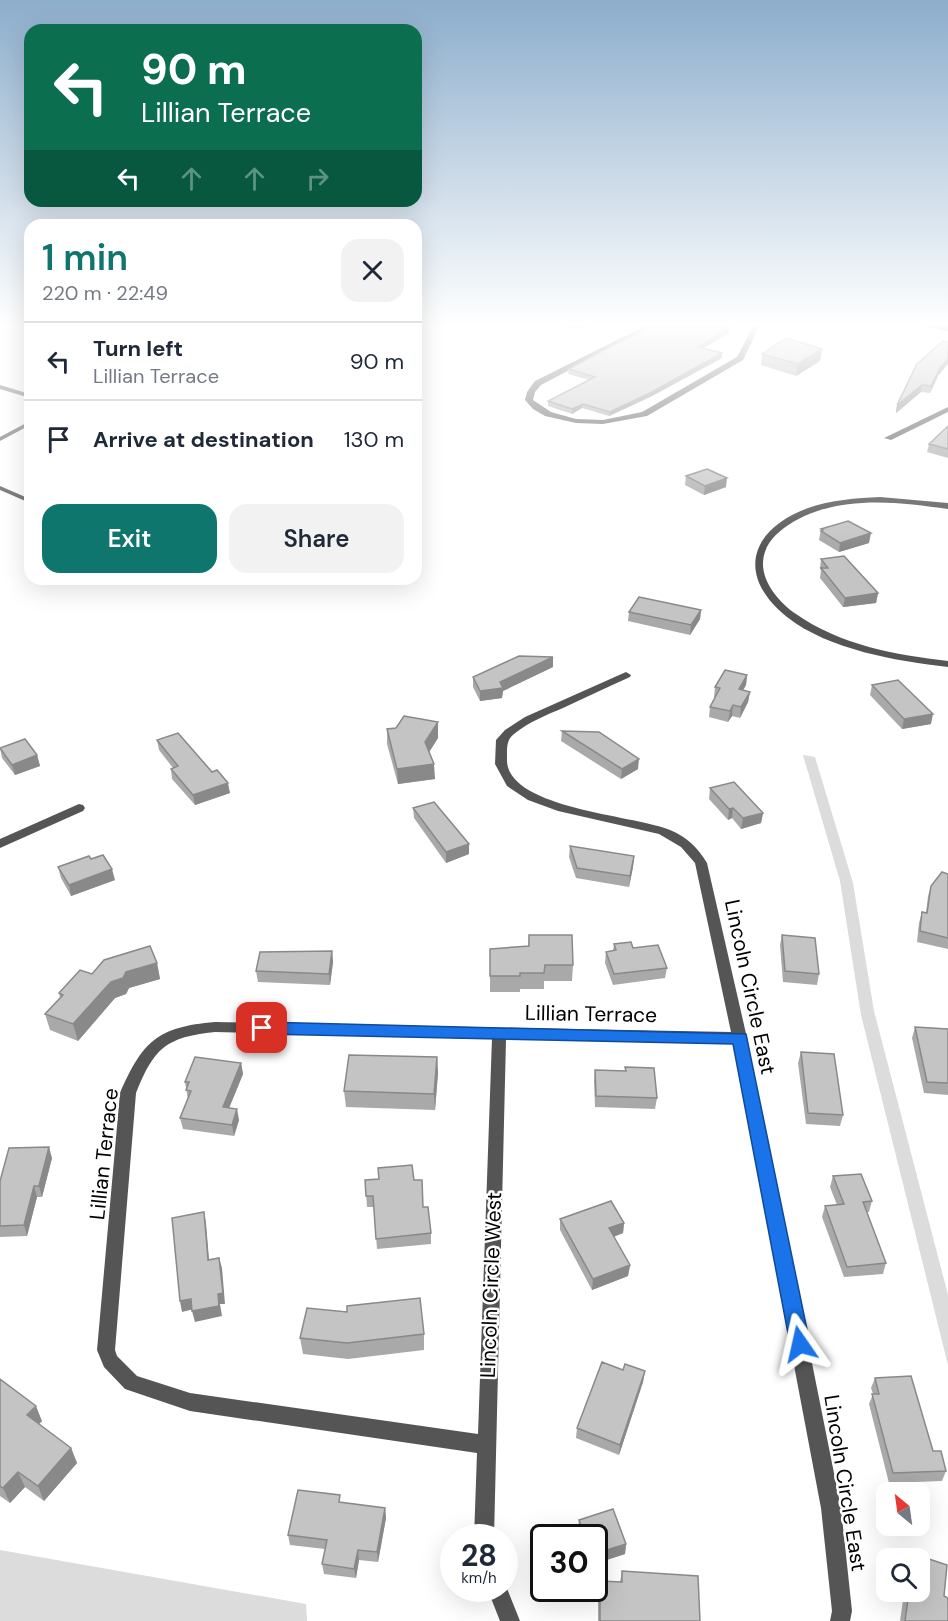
<!DOCTYPE html>
<html lang="en">
<head>
<meta charset="utf-8">
<style>
	:root { --surface:#fff; --page:#f2f2f3; --text:#1f2937; --muted:#747a83; --line:#e0e1e3; --accent:#0f766e }
	body { margin:0; font-family:"DM Sans",sans-serif; background:var(--page); color:var(--text); height:100vh; display:flex; flex-direction:column; font-size:22px; white-space:nowrap }
	* { box-sizing:border-box; margin:0 }
	p { font-size:20px; color:var(--muted) }
	.icon { flex:none; width:33px; height:33px; fill:none; stroke:currentColor; stroke-width:2; stroke-linecap:round; stroke-linejoin:round }
	.map { position:relative; flex:1; overflow:hidden }
	.drawer { position:absolute; left:24px; top:219px; width:398px; height:366px; display:flex; flex-direction:column; background:var(--surface); border-radius:18px; box-shadow:0 6px 24px #0002 }
	.drawer>* { flex:none }
	.top-card { position:absolute; left:24px; top:24px; width:398px; height:183px; border-radius:18px; box-shadow:0 6px 24px #0002; background:#0b6e4f; color:#fff; overflow:hidden }
	.needle { width:39px; rotate:331deg }
	.controls { position:absolute; left:876px; top:1482px; display:grid; gap:12px }
	.controls a { display:grid; place-items:center; width:54px; height:54px; border-radius:12px; background:var(--surface); box-shadow:0 6px 24px #0002; font-size:30px }
	.speed { position:absolute; left:440px; top:1524px; display:flex; gap:12px; font-size:30px; font-weight:700; text-align:center }
	.speed>* { display:grid; place-content:center; width:78px; height:78px; border-radius:50%; background:var(--surface); box-shadow:0 6px 24px #0002; line-height:1 }
	.speed small { font-size:15px; font-weight:400 }
	.speed .limit { border:3px solid #111; border-radius:9px; background:#fff; color:#111 }
	.pin { position:absolute; display:grid; place-items:center; width:51px; height:51px; color:#fff; margin:-26px; border-radius:12px; box-shadow:0 3px 9px #0006 }
	.me { position:absolute; width:66px; margin:-33px; rotate:349deg; stroke-linejoin:round; filter:drop-shadow(0 0 4px #0008) }
	.turn { display:flex; align-items:center; gap:21px; height:126px; padding:0 18px; font-size:27px }
	.turn .icon { width:78px; height:78px; stroke-width:2.5 }
	.turn b { display:block; font-size:42px; line-height:51px }
	.lanes { display:flex; align-items:center; height:57px; padding:0 18px; background:#0003; justify-content:center; gap:30px; direction:ltr }
	.lanes .off { opacity:.35 }
	.round { display:grid; place-items:center; flex:none; width:63px; height:63px; border-radius:18px; background:var(--page) }
	.overview { display:flex; align-items:center; justify-content:space-between; height:102px; padding:0 18px }
	h1 { font-size:36px; font-weight:600; line-height:45px; color:var(--accent) }
	.button { display:flex; gap:12px; margin-top:auto; padding:12px 18px }
	.button a { flex:1; height:69px; border-radius:18px; background:var(--accent); color:#fff; font-size:24px; font-weight:600; line-height:69px; text-align:center }
	.button a+a { background:var(--page); color:var(--text) }
	ul { padding:0; list-style:none }
	li { display:flex; align-items:center; gap:18px; height:78px; padding:0 18px; border-top:2px solid var(--line) }
	li div { flex:1 }
	li b { display:block; font-size:22px }
	li em { font-style:normal }
	.map>svg:first-child { display:block }
</style>
</head>
<body>
<div class="map">
<svg width="948" height="1621" viewBox="0 0 948 1621">
	<rect width="100%" height="100%" fill="#fff"/>
	<path fill="#dcdcdc" d="M803,755l12,2 38,126 21,128 74,284v70l-87,-350 -21,-134z
		M0,1550l306,54 1,17h-307z"/>
	<g fill="none" stroke-linecap="round" stroke-linejoin="round">
		<defs>
			<path id="primary" d="M919,323l29,2v6l-28,-6z"/>
		</defs>
		<use href="#primary" stroke="#dbdbdb" stroke-width="3"/>
		<path fill="#555" fill-rule="evenodd" d="M553,323c8,-1 16,4 24,3 9,0 17,-4 25,-3l-26,6z
			M0,385l30,9v4l-30,-9z
			M30,421v4l-30,16v-4z
			M0,486l30,13v4l-30,-13z"/>
		<path fill="#555" fill-rule="evenodd" d="M651,323h7l-117,62 -6,7 -2,8 18,12 25,7 27,1 39,-8 95,-55 18,-34h6l-18,37 -96,56 -44,8 -27,-1 -31,-7 -12,-7 -8,-9 2,-8 8,-11z
			M948,407v5l-57,28 -7,-2z
			M880,497l68,6v6c-54,-8 -117,-15 -164,19 -12,9 -20,19 -21,34 -1,21 17,41 33,52 44,31 100,41 152,47v6c-51,-6 -119,-17 -161,-50 -51,-41 -38,-87 21,-109 23,-8 48,-10 72,-11z
			M626,672l5,3 -1,2c-23,10 -45,21 -67,31 -17,7 -34,14 -49,26 -8,6 -7,15 -7,24 -3,51 130,57 163,72 17,7 28,18 37,33l40,175 94,470 11,103 -2,10h-20l2,-10 -11,-103 -88,-465 -227,-4 -12,499h-20l3,-85 -287,-42 -65,-22 -21,-22 -7,-17 23,-257c23,-52 37,-66 95,-71l516,10 -36,-169 -14,-16 -22,-13 -101,-23 -30,-11 -21,-14 -12,-22 1,-24 9,-10 20,-13zM215,1032l277,6 -14,396 -288,-41 -53,-17 -20,-20 -2,-6 21,-257c18,-45 30,-56 79,-61z
			M79,804l4,1 2,3 -2,3 -83,37v-9z
			M504,1581l16,40h-20l-13,-33h17z"/>
		<use href="#primary" fill="#000" fill-rule="evenodd"/>
	</g>
	<path fill="#a9a9a9" d="M697,326l32,7 -26,15 19,5v5l-70,38 -43,20 -27,-8 -10,6 -24,-8v-5l41,-21 -21,-6 1,-5z
		M822,349l-2,12 -24,15 -35,-11 1,-11z
		M917,364l21,12 -8,17 -9,-1 -25,21 1,-8z
		M948,426v32l-21,-6 2,-8z
		M686,476l40,11 -22,8 -19,-10z
		M821,529l48,14 -30,9 -20,-12z
		M821,559l57,34 -2,10 -33,4 -23,-29 1,-8 -1,-1z
		M701,610l-1,9 -10,16 -62,-14 1,-9z
		M553,667l-50,24 -1,7 -22,3 -7,-14v-10z
		M747,675l-1,10 -3,5 7,2 -2,10 -8,16 -8,-2 -4,6 -19,-5 1,-10 5,-10h-1l1,-10z
		M872,685l59,39 -29,5 -32,-34z
		M387,729l51,9 -9,14 6,27 -37,5 -11,-40z
		M562,731l76,38 -17,10 -60,-38z
		M157,740l55,32 18,21 -35,12 -23,-26 -1,-10 2,-1 -14,-18z
		M0,748l37,7 3,11 -25,9 -13,-17z
		M710,788l53,25 -2,10 -20,6 -9,-11 -4,2 -19,-21z
		M413,808l56,46 -23,9 -32,-45z
		M570,846l64,10 -1,11 -4,20 -53,-9 -7,-21z
		M91,859l24,21 -44,16 -10,-18 -3,-11z
		M948,874v75l-31,-7 2,-19 3,-11 4,1 2,-17 3,-10z
		M529,935l44,30 -1,16h-28v8h-24v3h-30v-43l38,-3z
		M782,935l37,39 -2,11 -34,-3 -3,-37z
		M614,944l19,4 34,20 -2,10 -52,7 -8,-22 1,-11 7,-1z
		M332,951l1,11 -3,23 -72,-3 -2,-11z
		M157,963l3,16 -31,9 -3,6 -11,4 -37,43 -28,-11 -5,-16 15,-16 -1,-5 33,-19z
		M915,1027l33,2v66l-24,-2 -12,-55z
		M801,1052l42,63 -3,11 -34,-2 -8,-61z
		M437,1057l1,16 -3,37 -89,-3 -2,-16z
		M241,1063l2,11 -14,34 10,12 -5,16 -51,-7 -3,-11 8,-18 -3,-18z
		M625,1067l32,31 -2,11 -60,-2 -1,-26 1,-11 30,1z
		M52,1158l-10,39h-5l-10,39 -27,1v-56z
		M833,1176l39,25 -3,11h-2l19,51 -3,11 -39,3 -22,-60 3,-11 12,-1 -7,-18z
		M365,1180h49l9,27 8,26v11l-54,5 -3,-42h-7z
		M560,1219l64,4 -1,10 -9,4 16,28 -2,11 -36,14 -32,-60z
		M424,1334v16l-76,9 -45,-5 -3,-16z
		M623,1370l22,1 -2,11 -24,73 -43,-17 1,-10z
		M875,1378l58,73 13,20 -4,10 -53,2 -20,-79 4,-10 -2,-6z
		M0,1379l42,42 -3,3 32,24 6,15 -33,38 -19,-14 -15,16 -10,-7z
		M341,1502l44,6 1,10 -8,44 -19,-2 -3,18 -32,-4 -2,-10 3,-15 -35,-4 -2,-10z
		M579,1520l47,24 -1,10 -31,10v-26h-14l-2,-8z
		M908,1552l39,13 -3,31 4,2v23h-48l3,-21 -5,-2v-6h22v-34h-15z
		M622,1571l78,50h-102v-25l2,-15 20,1z"/>
	<path fill="#898989" d="M729,328v5l-31,18v-4z
		M822,349l-2,12 -24,15 2,-12z
		M722,353v5l-70,38 -43,20 1,-4z
		M948,359v5l-10,12 -8,17 1,-7 9,-18z
		M922,385l-1,7 -25,21 1,-8z
		M583,404l-1,4 -10,6v-5z
		M727,478l-1,9 -22,8 1,-9z
		M871,533l-2,10 -30,9 1,-9z
		M878,593l-2,10 -33,4 2,-9z
		M701,610l-1,9 -10,16 1,-10z
		M553,657v10l-50,24 -1,7 -22,3v-10z
		M747,675l-1,10 -8,14 1,-10z
		M750,692l-2,10 -8,16 1,-11z
		M733,705l-1,11 -4,6 2,-11z
		M933,714l-2,10 -29,5 2,-10z
		M438,722v16l-12,19 -1,-15z
		M37,755l3,11 -25,9 -3,-10z
		M639,759l-1,10 -17,10 1,-10z
		M434,764l1,15 -37,5 -1,-15z
		M228,783l2,10 -35,12 -2,-10z
		M733,808l-1,10 -4,2 1,-11z
		M763,813l-2,10 -20,6 2,-11z
		M469,844v10l-23,9v-11z
		M634,856l-1,11 -4,20 1,-11z
		M112,869l3,11 -44,16 -2,-11z
		M332,951l1,11 -3,23 -1,-11z
		M157,963l3,16 -31,9 -3,6 -11,4 -37,43 -5,-17 38,-42 15,-10z
		M437,1057l1,16 -3,37 -1,-16z
		M241,1063l2,11 -18,44 -2,-11z
		M237,1109l2,11 -5,16 -2,-11z
		M49,1147l3,11 -10,39 -3,-11z
		M34,1186l3,11 -10,39 -3,-11z
		M204,1212l2,11 4,48 -2,-11z
		M624,1223l-1,10 -16,6 2,-11z
		M219,1258l3,10 3,36h-5l2,12 -27,6 -3,-11 26,-17z
		M630,1265l-2,11 -36,14 1,-11z
		M191,1299l3,10 -12,3 -2,-11z
		M645,1371l-2,11 -24,73 1,-10z
		M36,1406l6,15 -9,9 -6,-15z
		M71,1448l6,15 -33,38 -6,-15z
		M18,1472l7,15 -15,16 -7,-15z
		M385,1508l1,10 -8,44 -1,-10z
		M626,1544l-1,10 -31,10v-10z
		M358,1550l1,10 -3,18 -2,-9z"/>
	<path fill="#c4c4c4" stroke="#898989" stroke-width="1.5" d="M661,323h21l15,3 7,-3h2l23,5 -31,19 24,6 -70,39 -42,20 -27,-8 -11,5 -24,-8 47,-24 -26,-8 45,-24z
		M786,338l36,11 -24,15 -36,-10z
		M943,341l5,1v17l-8,9 -9,18 -9,-1 -25,20 20,-41z
		M948,426v23l-19,-5z
		M707,469l20,9 -22,8 -19,-10z
		M848,521l23,12 -31,10 -19,-12 2,-1 -2,-1z
		M844,556l34,37 -33,5 -24,-30h7l-7,-9z
		M639,597l62,13 -10,15 -62,-13z
		M519,656l34,1 -53,25 3,6 -23,3 -7,-14z
		M725,670l22,5 -8,14 11,3 -9,15 -8,-2 -3,6 -20,-4 10,-19 -5,-1z
		M898,680l35,34 -29,5 -32,-34z
		M404,716l34,6 -13,20 9,22 -37,5 -10,-40 9,-1z
		M562,731l37,1 40,27 -17,10z
		M178,733l34,39 5,-2 11,13 -35,12 -22,-26 7,-3 -21,-26z
		M25,739l12,16 -25,10 -12,-17z
		M734,782l29,31 -20,5 -10,-10 -4,1 -19,-21z
		M434,802l35,42 -23,8 -33,-44z
		M570,846l64,10 -4,20 -53,-8z
		M103,855l9,14 -43,16 -11,-18 31,-11 2,3z
		M942,872l6,2v64l-28,-7 2,-19 5,1 4,-27z
		M529,935h43l1,30h-28l-1,8h-24v3h-30v-27l39,-3z
		M782,935l33,3 4,36 -34,-3z
		M631,942l2,6 25,-3 9,23 -53,6 -8,-22 10,-2 -2,-6z
		M150,946l7,17 -31,9 -3,6 -12,4 -38,42 -28,-10 18,-19 -4,-2 21,-23 12,4 12,-14z
		M332,951l-3,23 -73,-3 4,-19z
		M915,1027l33,2v54l-21,-1z
		M801,1052l33,2 9,61 -35,-2z
		M349,1055l88,2 -3,37 -90,-3z
		M195,1057l46,6 -18,44 14,2 -5,16 -52,-7 11,-27 -5,-1 3,-8h-4z
		M625,1067l29,1 3,30 -61,-2 -1,-26 31,1z
		M49,1147l-10,39h-5l-10,39 -24,1v-45l9,-33z
		M412,1165l2,15h8l1,27h5l3,26 -55,6 -3,-43h-7l-1,-16 14,-1 -1,-11z
		M861,1174l11,27 -9,1 23,61 -39,4 -22,-61 19,-2 -11,-28z
		M611,1201l13,22 -15,5 21,37 -37,14 -33,-60z
		M204,1212l4,48 11,-2 4,35 -5,1 1,12 -27,5 -1,-12 -11,2 -8,-83z
		M420,1298l4,36 -77,9 -47,-5 7,-30 40,4v-6z
		M602,1362l21,8 2,-6 20,7 -25,74 -43,-17z
		M911,1376l22,75h8l5,20 -53,2 -21,-79h7l-4,-16z
		M0,1379l36,27 -9,9 44,33 -33,38 -20,-14 -15,16 -3,-2z
		M298,1490l42,5 -1,7 46,6 -8,44 -19,-2 -4,19 -32,-5 5,-24 -39,-5z
		M613,1509l13,35 -32,10v-16h-9l-6,-18z
		M908,1552l39,13 -3,31 4,2v23h-43l4,-29h11v-34h-13z
		M622,1571l76,5 2,45h-100v-40l22,1z"/>
	<linearGradient id="sky" x2="0" y2="1"><stop stop-color="#8cadcc"/><stop offset="0.59" stop-color="#fff"/><stop offset="1" stop-color="#fff" stop-opacity="0"/></linearGradient>
	<rect width="948" height="550" fill="url(#sky)"/>
	<path fill="#1a73e8" stroke="#114b97" stroke-width="1.5" d="M262,1022l484,12 64,310 -3,7 -7,3 -7,-3 -3,-7 -57,-300 -471,-10 -6,-2 -2,-4 2,-5z"/>
	<g text-anchor="middle" dominant-baseline="central" stroke-width="5" stroke-linejoin="round" paint-order="stroke">
		<g font-size="21" fill="#000" stroke="#fff">
			<text transform="translate(750 987) rotate(78)">Lincoln Circle East</text>
			<text transform="translate(591 1014) rotate(1)">Lillian Terrace</text>
			<text transform="translate(104 1154) rotate(-84)">Lillian Terrace</text>
			<text transform="translate(491 1285) rotate(-88)">Lincoln Circle West</text>
			<text transform="translate(845 1483) rotate(81)">Lincoln Circle East</text>
		</g>
	</g>
</svg>
<div class="controls">
<a><svg class="needle" viewBox="-14 -14 28 28"><path d="M0-13l5 13h-10z" fill="#e53935"/><path d="M0 13l5-13h-10z" fill="#747a83"/></svg></a>
<a><svg class="icon" aria-label="search" viewBox="0 0 24 24"><circle cx="10" cy="10" r="6"/><path d="M15 15l6 6"/></svg></a>
</div>
<div class="speed"><div>28<small>km/h</small></div><div class="limit">30</div></div>
<div class="pin" style="left:262px;top:1028px;background:#d93025"><svg class="icon" aria-label="arrive" viewBox="0 0 24 24"><path d="M6 21V4h12l-3 4 3 4H6"/></svg></div>
<svg class="me" style="left:800px;top:1344px" viewBox="-20 -20 40 40"><path d="M0-17L14 15 0 8-14 15z" fill="#1a73e8" stroke="#fff" stroke-width="4"/></svg>
<div class="top-card">
<div class="turn"><svg class="icon" aria-label="left" viewBox="0 0 24 24"><path d="M17 20v-9H6M10 6l-5 5 5 5"/></svg><div><b>90 m</b>Lillian Terrace</div></div>
<div class="lanes"><svg class="icon" aria-label="left" viewBox="0 0 24 24"><path d="M17 20v-9H6M10 6l-5 5 5 5"/></svg><svg class="icon off" aria-label="ahead" viewBox="0 0 24 24"><path d="M12 20V5M6 11l6-6 6 6"/></svg><svg class="icon off" aria-label="ahead" viewBox="0 0 24 24"><path d="M12 20V5M6 11l6-6 6 6"/></svg><svg class="icon off" aria-label="right" viewBox="0 0 24 24"><path d="M7 20v-9h11M14 6l5 5-5 5"/></svg></div>
</div>
<section class="drawer">
<div class="overview"><div><h1>1 min</h1><p>220 m · 22:49</p></div><a class="round"><svg class="icon" aria-label="close" viewBox="0 0 24 24"><path d="M6 6l12 12M18 6L6 18"/></svg></a></div>
<ul>
<li><svg class="icon" aria-label="left" viewBox="0 0 24 24"><path d="M17 20v-9H6M10 6l-5 5 5 5"/></svg><div><b>Turn left</b><p>Lillian Terrace</p></div><em>90 m</em></li>
<li><svg class="icon" aria-label="arrive" viewBox="0 0 24 24"><path d="M6 21V4h12l-3 4 3 4H6"/></svg><div><b>Arrive at destination</b></div><em>130 m</em></li>
</ul>
<div class="button"><a>Exit</a><a>Share</a></div>
</section>
</div>
</body>
</html>
